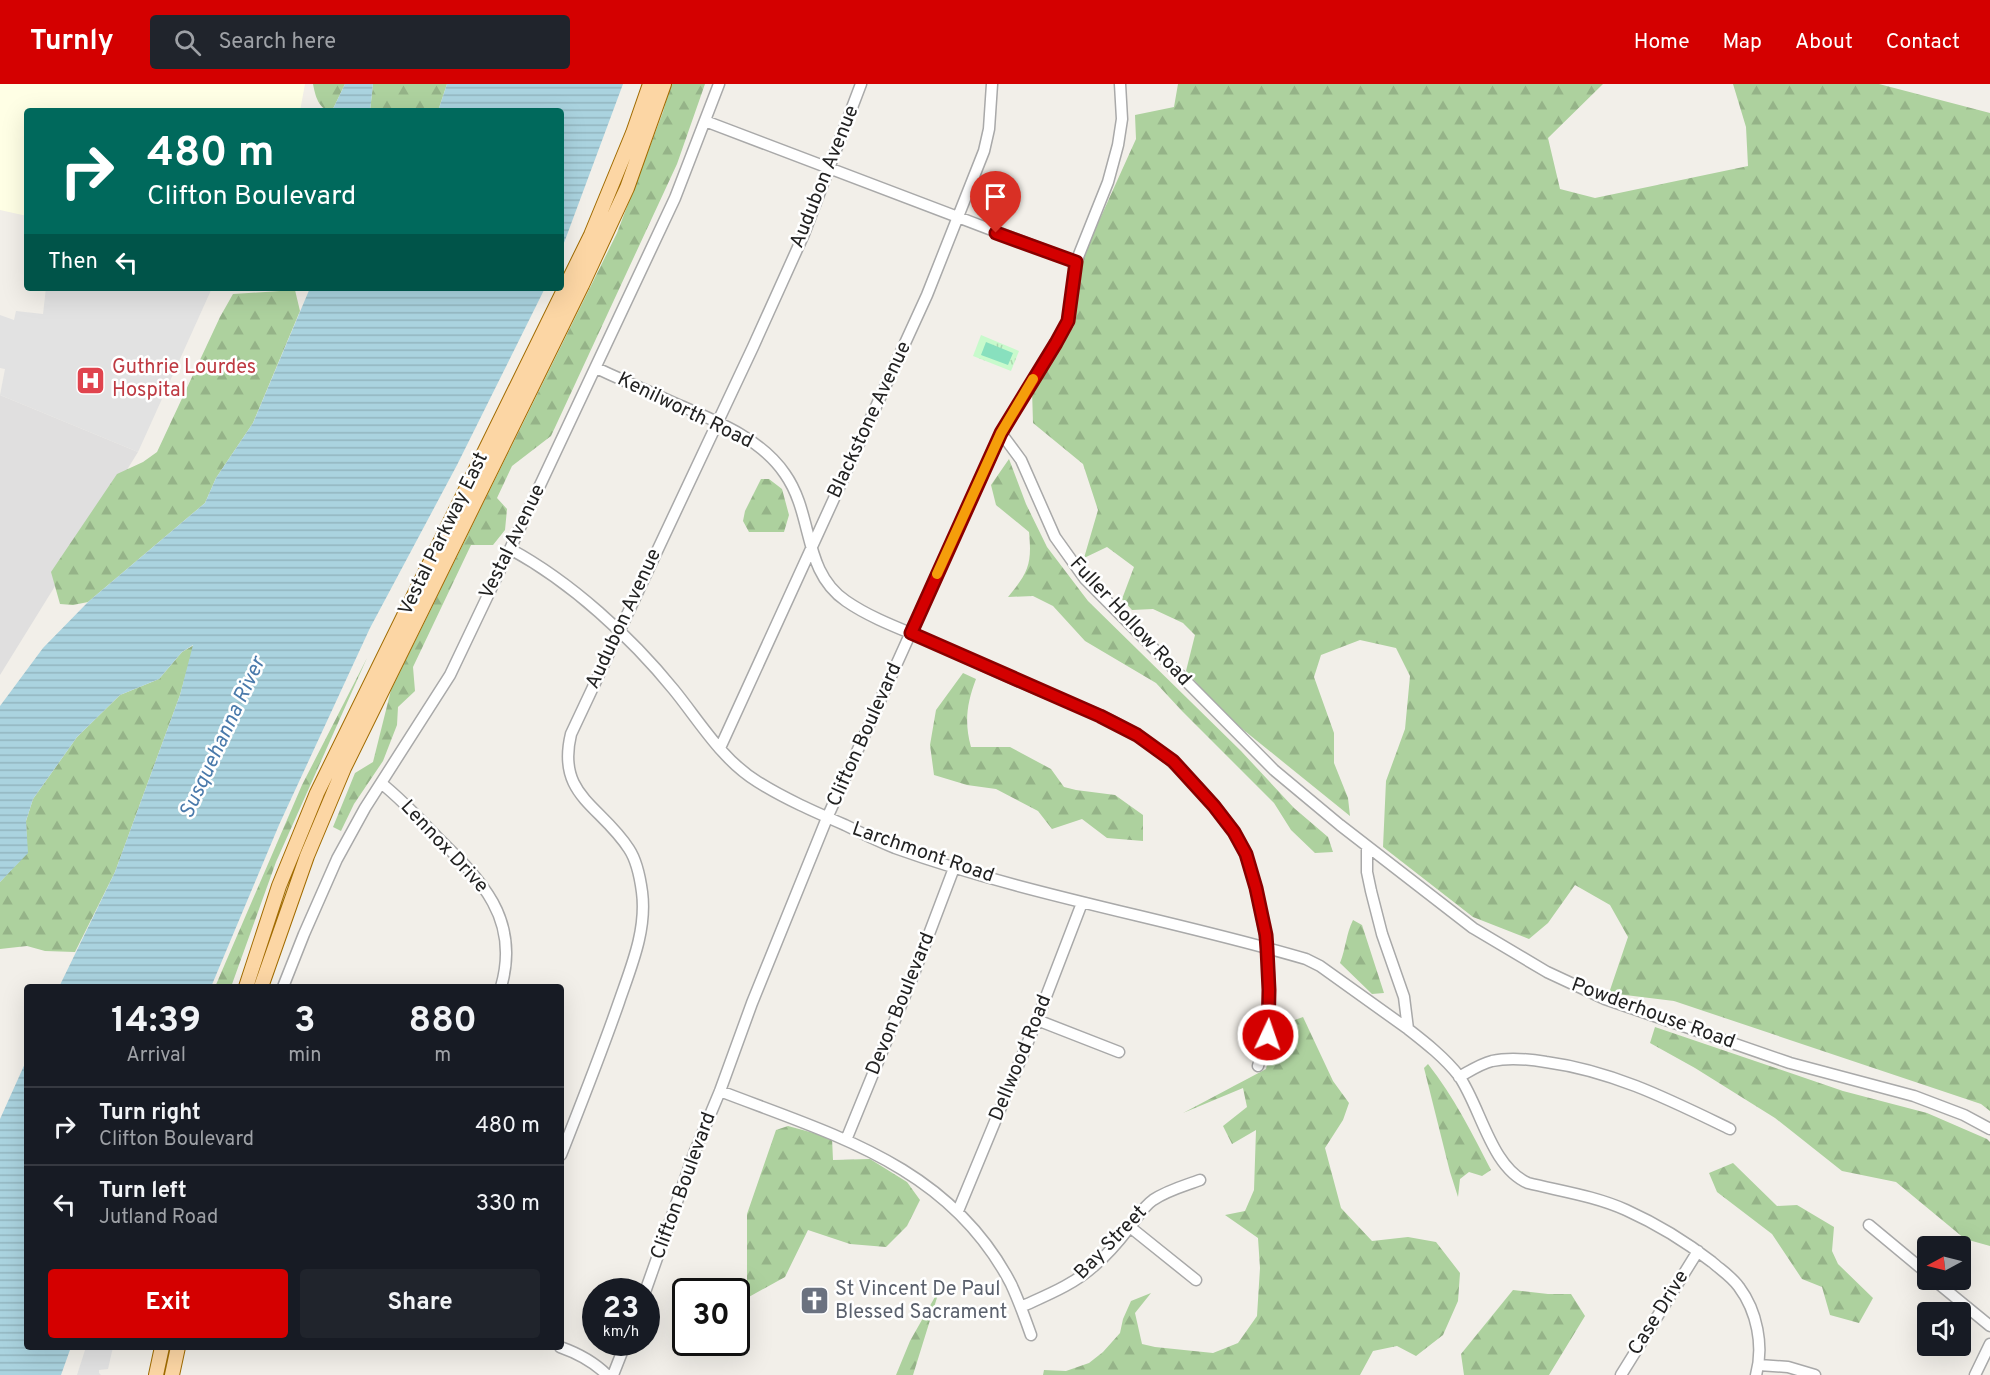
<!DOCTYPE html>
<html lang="en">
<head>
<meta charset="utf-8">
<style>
	:root { --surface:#171b24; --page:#20242c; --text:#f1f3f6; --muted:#9ea1a6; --line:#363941; --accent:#d40000 }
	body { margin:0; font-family:Overpass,sans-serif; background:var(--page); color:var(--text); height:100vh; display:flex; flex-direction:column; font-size:22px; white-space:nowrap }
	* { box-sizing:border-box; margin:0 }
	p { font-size:20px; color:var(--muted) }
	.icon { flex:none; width:33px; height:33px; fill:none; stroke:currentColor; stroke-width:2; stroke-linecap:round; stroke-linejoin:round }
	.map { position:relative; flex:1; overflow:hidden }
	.details { position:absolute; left:24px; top:900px; width:540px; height:366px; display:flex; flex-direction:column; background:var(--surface); border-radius:6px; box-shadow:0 6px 24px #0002 }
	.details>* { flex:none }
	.banner { position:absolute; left:24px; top:24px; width:540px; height:183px; border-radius:6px; box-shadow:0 6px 24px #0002; background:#00695c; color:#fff; overflow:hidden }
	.needle { width:39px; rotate:263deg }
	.fabs { position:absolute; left:1917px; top:1152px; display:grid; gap:12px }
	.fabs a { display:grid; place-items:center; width:54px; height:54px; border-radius:6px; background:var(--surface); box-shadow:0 6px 24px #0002; font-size:30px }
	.speed { position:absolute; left:582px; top:1194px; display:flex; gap:12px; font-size:30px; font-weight:700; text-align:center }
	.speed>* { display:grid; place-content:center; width:78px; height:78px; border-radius:50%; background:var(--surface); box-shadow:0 6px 24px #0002; line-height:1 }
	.speed small { font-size:15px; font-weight:400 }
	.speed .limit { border:3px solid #111; border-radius:9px; background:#fff; color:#111 }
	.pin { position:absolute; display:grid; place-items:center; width:51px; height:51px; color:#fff; margin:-62px -26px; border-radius:50% 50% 50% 0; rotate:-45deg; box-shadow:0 0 6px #0007 }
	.pin .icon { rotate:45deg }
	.me { position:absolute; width:66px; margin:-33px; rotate:3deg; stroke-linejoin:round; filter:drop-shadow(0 0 4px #0008) }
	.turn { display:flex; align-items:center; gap:21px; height:126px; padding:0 24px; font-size:27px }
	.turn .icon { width:78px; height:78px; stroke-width:2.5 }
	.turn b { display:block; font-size:42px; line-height:51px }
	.then { display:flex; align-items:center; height:57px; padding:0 24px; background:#0003; gap:12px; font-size:22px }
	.eta { display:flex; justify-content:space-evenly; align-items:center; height:102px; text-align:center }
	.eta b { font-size:36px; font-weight:700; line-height:42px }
	.action { display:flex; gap:12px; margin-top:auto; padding:12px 24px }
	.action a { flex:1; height:69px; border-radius:6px; background:var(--accent); color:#fff; font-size:24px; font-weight:700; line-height:69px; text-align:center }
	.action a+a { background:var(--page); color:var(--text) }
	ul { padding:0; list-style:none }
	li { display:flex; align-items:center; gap:18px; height:78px; padding:0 24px; border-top:2px solid var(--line) }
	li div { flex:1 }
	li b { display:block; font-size:22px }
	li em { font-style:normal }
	header { display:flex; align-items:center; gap:36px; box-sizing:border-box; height:84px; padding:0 30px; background:var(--accent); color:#fff }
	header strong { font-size:28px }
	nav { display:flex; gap:33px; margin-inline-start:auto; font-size:21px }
	.search { width:420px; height:54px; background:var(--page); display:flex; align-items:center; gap:15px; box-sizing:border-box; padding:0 21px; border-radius:6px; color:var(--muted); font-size:22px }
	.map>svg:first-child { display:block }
</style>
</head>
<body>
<header>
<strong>Turnly</strong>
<div class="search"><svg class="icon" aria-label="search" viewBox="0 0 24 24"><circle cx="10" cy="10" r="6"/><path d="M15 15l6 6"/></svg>Search here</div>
<nav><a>Home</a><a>Map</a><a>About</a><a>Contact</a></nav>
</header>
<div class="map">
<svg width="1990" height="1291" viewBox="0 0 1990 1291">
	<defs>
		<pattern id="forest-firs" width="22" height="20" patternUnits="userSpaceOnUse" patternTransform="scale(1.5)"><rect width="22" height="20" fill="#add19e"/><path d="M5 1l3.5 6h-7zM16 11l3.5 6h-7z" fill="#95b388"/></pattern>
		<pattern id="park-tufts" width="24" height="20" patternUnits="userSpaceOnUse" patternTransform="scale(1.5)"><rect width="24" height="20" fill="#c8facc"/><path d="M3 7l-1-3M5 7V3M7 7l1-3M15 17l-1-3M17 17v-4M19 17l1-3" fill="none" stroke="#acd6af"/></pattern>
		<pattern id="water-rules" width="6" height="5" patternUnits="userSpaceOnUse" patternTransform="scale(1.5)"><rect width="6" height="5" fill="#aad3df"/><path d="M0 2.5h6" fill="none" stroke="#92b5bf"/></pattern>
	</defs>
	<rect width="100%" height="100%" fill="#f2efe9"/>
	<path fill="#e0dfdf" d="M0,311l138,57 -138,223z"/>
	<path fill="#ffffe5" d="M0,0h305l-5,27h-273v105l-27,-6z"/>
	<path fill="url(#forest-firs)" d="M313,0h32l-13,27c-13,0 -17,-16 -19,-27z
		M373,0h74l-9,27h-68z
		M671,0h34l-28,80 -126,272 -39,30 -15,32 10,11 -2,21 -12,15h-22l-58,122 2,24 -17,16 -1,18 -14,36 -29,43 -13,27 -8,-4 22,-54 18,-11 18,-72 226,-457 46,-121z
		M1178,0h425l-55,54 12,51 35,9 153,-32 -2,-39 -13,-43h146l111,29v998l-9,-7 -307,-103 -65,-8 19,-56 -18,-32 -35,-20 -27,38 -19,16 -56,-22 -90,-70 3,-66 19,-52 5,-53 -14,-28 -36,-8 -39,15 -7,22 20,56v30l14,35 2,18 -125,-101 -39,-44 9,-36 -12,-12 -30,-14 -21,1 -10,-11 12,-32 -27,-20 -23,11 14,-48 -15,-46 -50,-41 -1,-33 42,-64 10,-72 52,-115 -1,-24 39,-8z
		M295,206l5,21 -47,112 -37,55 -11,25 -117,99 -15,3 -13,-1 -9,-32 66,-98 26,-12 14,-10 63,-135 13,-23z
		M1009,375l17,45 21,43 41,54 153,150 53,57 34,29 5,15 -18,1 -24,-23 -17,-27 -92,-92 -26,-28 -71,-42 -32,-35 -20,-10 -25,1c21,-25 24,-34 21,-65l-33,-27 -5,-20z
		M761,395h8l13,10 7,26 -5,17h-35l-6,-11 2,-10z
		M194,561l-14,50 -65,177 -40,80 -30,-1 -18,-5 -27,3v-67l27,-29 -1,-32 7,-22 44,-62 43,-42 39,-16 23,-27z
		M367,574l-91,204 -45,125h-16l87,-202z
		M963,589l13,6c-9,24 -12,43 -5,68h39l41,22 13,18 12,3 39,5 28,20v26l-36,-3 -25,-19 -30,10 -14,-18 -42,-22 -29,-4 -33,-10 -4,-30 6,-35z
		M1353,836l9,5 22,68 -12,1 -32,-31c6,-15 6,-29 13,-43z
		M1303,933l30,64 16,22 -6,17 -18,28 16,60 31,33 36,-4 28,5 24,31 -2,28 -15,34 -27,21 -19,-10 -24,5 -13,24h-317l1,-5 22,1 23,-8 14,-11 17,-19 3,-14 8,-18 20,-8 -16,20 7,31 13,3 58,6 25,-10 19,-27 3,-48 -2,-30 -33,-23 20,-4 9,-21 2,-60 -24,14 -9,-18 24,-19 -4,-19 -60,25 83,-44 10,-42z
		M1655,943l188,64 84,22 60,26 3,3v104l-25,-7 -69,-57 -54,-11 -67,-53 -80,-50 -45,-25z
		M1428,980c26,33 44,69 63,106l-9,6 -13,-4 -9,7 -2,18 -8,-25 -26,-104z
		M788,1042l44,12 1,22 37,-1 37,23 13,18 -13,26 -21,21 -36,-3 -42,-14 -23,47 -38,21 -10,2 -1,-8 11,-8v-70l29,-84z
		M1733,1079l44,43 20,-1 37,22 -2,24 6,13 35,34 -14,25 -29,-8 -8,-28 -20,-8 -30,-45 -55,-42 -8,-19z
		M940,1204l-27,87h-17l14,-34z
		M1513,1206l35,4h23l14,22 -36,59h-85l-3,-21z"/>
	<path fill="url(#park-tufts)" d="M981,251l38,16 -8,20 -38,-15z"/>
	<path fill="#88e0be" d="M986,258l27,11 -5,12 -27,-10z"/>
	<path fill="#e2e2e2" d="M46,204h166l-74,164 -138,-57 5,-26 -5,-1v-53l14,5 2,-9 27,3z
		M86,1263h27l-5,22 -9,1v3l2,2h-24z"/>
	<path fill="url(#water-rules)" d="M345,0h28l-3,27h-38z
		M447,0h176l-62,167v-140h-123z
		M310,204h235l-88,177 -87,163 -91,197 -68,162h-152l56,-115 65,-177 13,-50 -11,7 -23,27 -39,16 -43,42 -44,62 -7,22 2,32 -28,29v-176l43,-58 45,-46 117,-99 11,-25 37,-55z
		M27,975v288h44l-10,28h-61v-256z"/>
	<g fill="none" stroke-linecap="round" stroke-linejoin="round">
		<defs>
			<path id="minor" d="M705,37l371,141
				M596,284c26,12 52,23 78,35 39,17 86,34 111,71 29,41 17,97 61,127 26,18 58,29 86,41 33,15 65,30 98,44 36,16 73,28 107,49 39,25 87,74 107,116 8,18 12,38 16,57 7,31 10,63 9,95 0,11 1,22 -1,32 -3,10 -7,21 -10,31
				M1001,349l20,27 34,77 30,42 189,191 66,55 133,103 74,44 58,27 185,64 124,33 50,19 26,14
				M510,465c61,33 121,88 164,141 26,32 48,70 84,92 27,17 57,30 87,43 16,8 33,16 50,23 134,48 275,71 411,111l14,7 88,63
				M720,664l207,-453 57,-144 5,-22 3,-45
				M381,699c20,16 37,34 54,52 45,44 86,83 66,152
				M1367,762v26l4,19 11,43 22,63 4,32c18,14 37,29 51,47 22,32 32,91 69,107 32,8 67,13 98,27 31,14 59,31 86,52 9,8 20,15 27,25 18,24 25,59 17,88
				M283,903l21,-53 33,-75 28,-51 85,-133 60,-126 165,-351 44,-114
				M1037,936l82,32
				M1459,993c11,-6 21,-13 33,-16 18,-4 36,-2 54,1 67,9 124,38 184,67
				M720,1007c114,44 230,75 291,193 8,17 14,34 20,51
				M846,1056l69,-169 39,-103
				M561,1071c20,-51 40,-101 58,-153 12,-35 28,-72 23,-110 -2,-15 -5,-31 -13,-43 -28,-44 -73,-53 -58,-115l182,-387 51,-113 57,-150
				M958,1127l79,-191 45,-117
				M1869,1141l59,49
				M1130,1143l66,53
				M1934,1196l56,46
				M645,1208l50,-141 25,-60 32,-88 75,-185 174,-385 55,-90 12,-22 8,-59 32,-80 10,-37 4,-26 -2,-35
				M1021,1223c26,-12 52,-22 73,-41 13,-11 25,-25 35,-38 8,-10 14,-21 24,-28 15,-10 31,-14 47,-20
				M560,1263c17,6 34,15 47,28
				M1759,1281l29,2 27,8
				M613,1291l13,-33
				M1621,1291l77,-124
				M1975,1291l15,-31"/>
			<path id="major" d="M246,903l33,-101 38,-93 274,-558 42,-102 17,-49
				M261,903l46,-131 37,-88 238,-483 45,-97 37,-104
				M156,1291l6,-28
				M172,1291l6,-28"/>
		</defs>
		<use href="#minor" stroke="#a9a9a9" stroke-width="13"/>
		<use href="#major" stroke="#a06b00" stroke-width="16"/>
		<use href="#minor" stroke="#fff" stroke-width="10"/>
		<use href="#major" stroke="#fcd6a4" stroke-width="14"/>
	</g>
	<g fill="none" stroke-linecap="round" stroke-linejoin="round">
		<defs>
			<path id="route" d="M996,149l80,29 -8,59 -12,22 -55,90 -90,200 189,83 37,19 36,26 41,45 20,26 12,22 10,34 10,47 1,14 2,41 -1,45"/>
		</defs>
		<use href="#route" stroke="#8a0000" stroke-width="15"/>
		<use href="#route" stroke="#d40000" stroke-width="10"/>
		<path stroke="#f59e0b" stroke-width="10" d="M937,490l64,-141 32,-54"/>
	</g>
	<defs>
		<symbol id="hospital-square" viewBox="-11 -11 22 22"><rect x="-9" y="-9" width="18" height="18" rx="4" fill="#e0444e" stroke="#fff"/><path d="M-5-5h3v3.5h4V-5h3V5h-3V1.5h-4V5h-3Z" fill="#fff"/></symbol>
		<symbol id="church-square" viewBox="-11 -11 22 22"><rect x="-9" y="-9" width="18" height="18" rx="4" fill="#6b7280" stroke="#fff"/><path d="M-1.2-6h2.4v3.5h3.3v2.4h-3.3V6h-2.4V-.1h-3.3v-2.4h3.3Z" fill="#fff"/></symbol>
	</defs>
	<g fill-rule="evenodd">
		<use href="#hospital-square" x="74" y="280" width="33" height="33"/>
		<use href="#church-square" x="798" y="1200" width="33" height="33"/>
	</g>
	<g text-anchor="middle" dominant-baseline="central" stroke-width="5" stroke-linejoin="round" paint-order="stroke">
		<g font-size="20" fill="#222" stroke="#fff">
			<text transform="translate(825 93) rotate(-68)">Audubon Avenue</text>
			<text transform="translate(685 327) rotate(26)">Kenilworth Road</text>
			<text transform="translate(870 336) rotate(-65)">Blackstone Avenue</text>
			<text transform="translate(444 450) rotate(-64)">Vestal Parkway East</text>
			<text transform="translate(513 458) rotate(-64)">Vestal Avenue</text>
			<text transform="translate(624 535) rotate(-65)">Audubon Avenue</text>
			<text transform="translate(1130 538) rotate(47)">Fuller Hollow Road</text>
			<text transform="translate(865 651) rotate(-66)">Clifton Boulevard</text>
			<text transform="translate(444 763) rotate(47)">Lennox Drive</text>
			<text transform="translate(923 769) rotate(19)">Larchmont Road</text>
			<text transform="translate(901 920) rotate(-68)">Devon Boulevard</text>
			<text transform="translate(1653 930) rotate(20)">Powderhouse Road</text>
			<text transform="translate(1021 974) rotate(-68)">Dellwood Road</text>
			<text transform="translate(684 1102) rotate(-70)">Clifton Boulevard</text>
			<text transform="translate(1111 1159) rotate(-46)">Bay Street</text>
			<text transform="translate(1659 1229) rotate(-58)">Case Drive</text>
		</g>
		<g font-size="20" fill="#be3a42" stroke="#fff" text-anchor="start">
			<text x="112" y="284">Guthrie Lourdes<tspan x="112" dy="23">Hospital</tspan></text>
		</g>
		<g font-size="20" fill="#5b616d" stroke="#fff" text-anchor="start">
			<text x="835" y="1206">St Vincent De Paul<tspan x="835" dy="23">Blessed Sacrament</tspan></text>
		</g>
		<g font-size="21" font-style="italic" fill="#4a7aab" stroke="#fff">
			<text transform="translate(223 654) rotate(-65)">Susquehanna River</text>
		</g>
	</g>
</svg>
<div class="fabs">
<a><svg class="needle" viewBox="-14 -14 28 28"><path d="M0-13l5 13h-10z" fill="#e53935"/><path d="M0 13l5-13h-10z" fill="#9ea1a6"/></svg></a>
<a><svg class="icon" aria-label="sound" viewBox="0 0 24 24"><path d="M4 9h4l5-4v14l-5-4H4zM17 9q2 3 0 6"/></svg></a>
</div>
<div class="speed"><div>23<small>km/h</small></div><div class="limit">30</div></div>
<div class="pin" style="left:996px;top:149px;background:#d93025"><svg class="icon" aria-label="arrive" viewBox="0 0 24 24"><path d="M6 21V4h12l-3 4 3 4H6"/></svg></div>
<svg class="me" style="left:1268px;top:951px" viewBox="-20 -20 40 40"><circle r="17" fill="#d40000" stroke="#fff" stroke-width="3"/><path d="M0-11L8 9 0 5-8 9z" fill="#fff"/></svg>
<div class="banner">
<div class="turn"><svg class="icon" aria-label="right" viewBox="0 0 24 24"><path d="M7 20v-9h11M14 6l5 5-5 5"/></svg><div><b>480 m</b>Clifton Boulevard</div></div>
<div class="then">Then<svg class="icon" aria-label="left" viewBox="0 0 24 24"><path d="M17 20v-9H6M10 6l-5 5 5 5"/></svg></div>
</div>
<section class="details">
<div class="eta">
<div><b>14:39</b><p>Arrival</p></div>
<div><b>3</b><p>min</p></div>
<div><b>880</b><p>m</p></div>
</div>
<ul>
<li><svg class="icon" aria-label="right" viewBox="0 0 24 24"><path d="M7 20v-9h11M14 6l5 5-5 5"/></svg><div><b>Turn right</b><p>Clifton Boulevard</p></div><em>480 m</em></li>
<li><svg class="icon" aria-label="left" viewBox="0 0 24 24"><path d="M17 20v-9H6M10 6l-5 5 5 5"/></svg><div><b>Turn left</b><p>Jutland Road</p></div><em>330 m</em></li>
</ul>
<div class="action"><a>Exit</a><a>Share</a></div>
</section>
</div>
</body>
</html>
